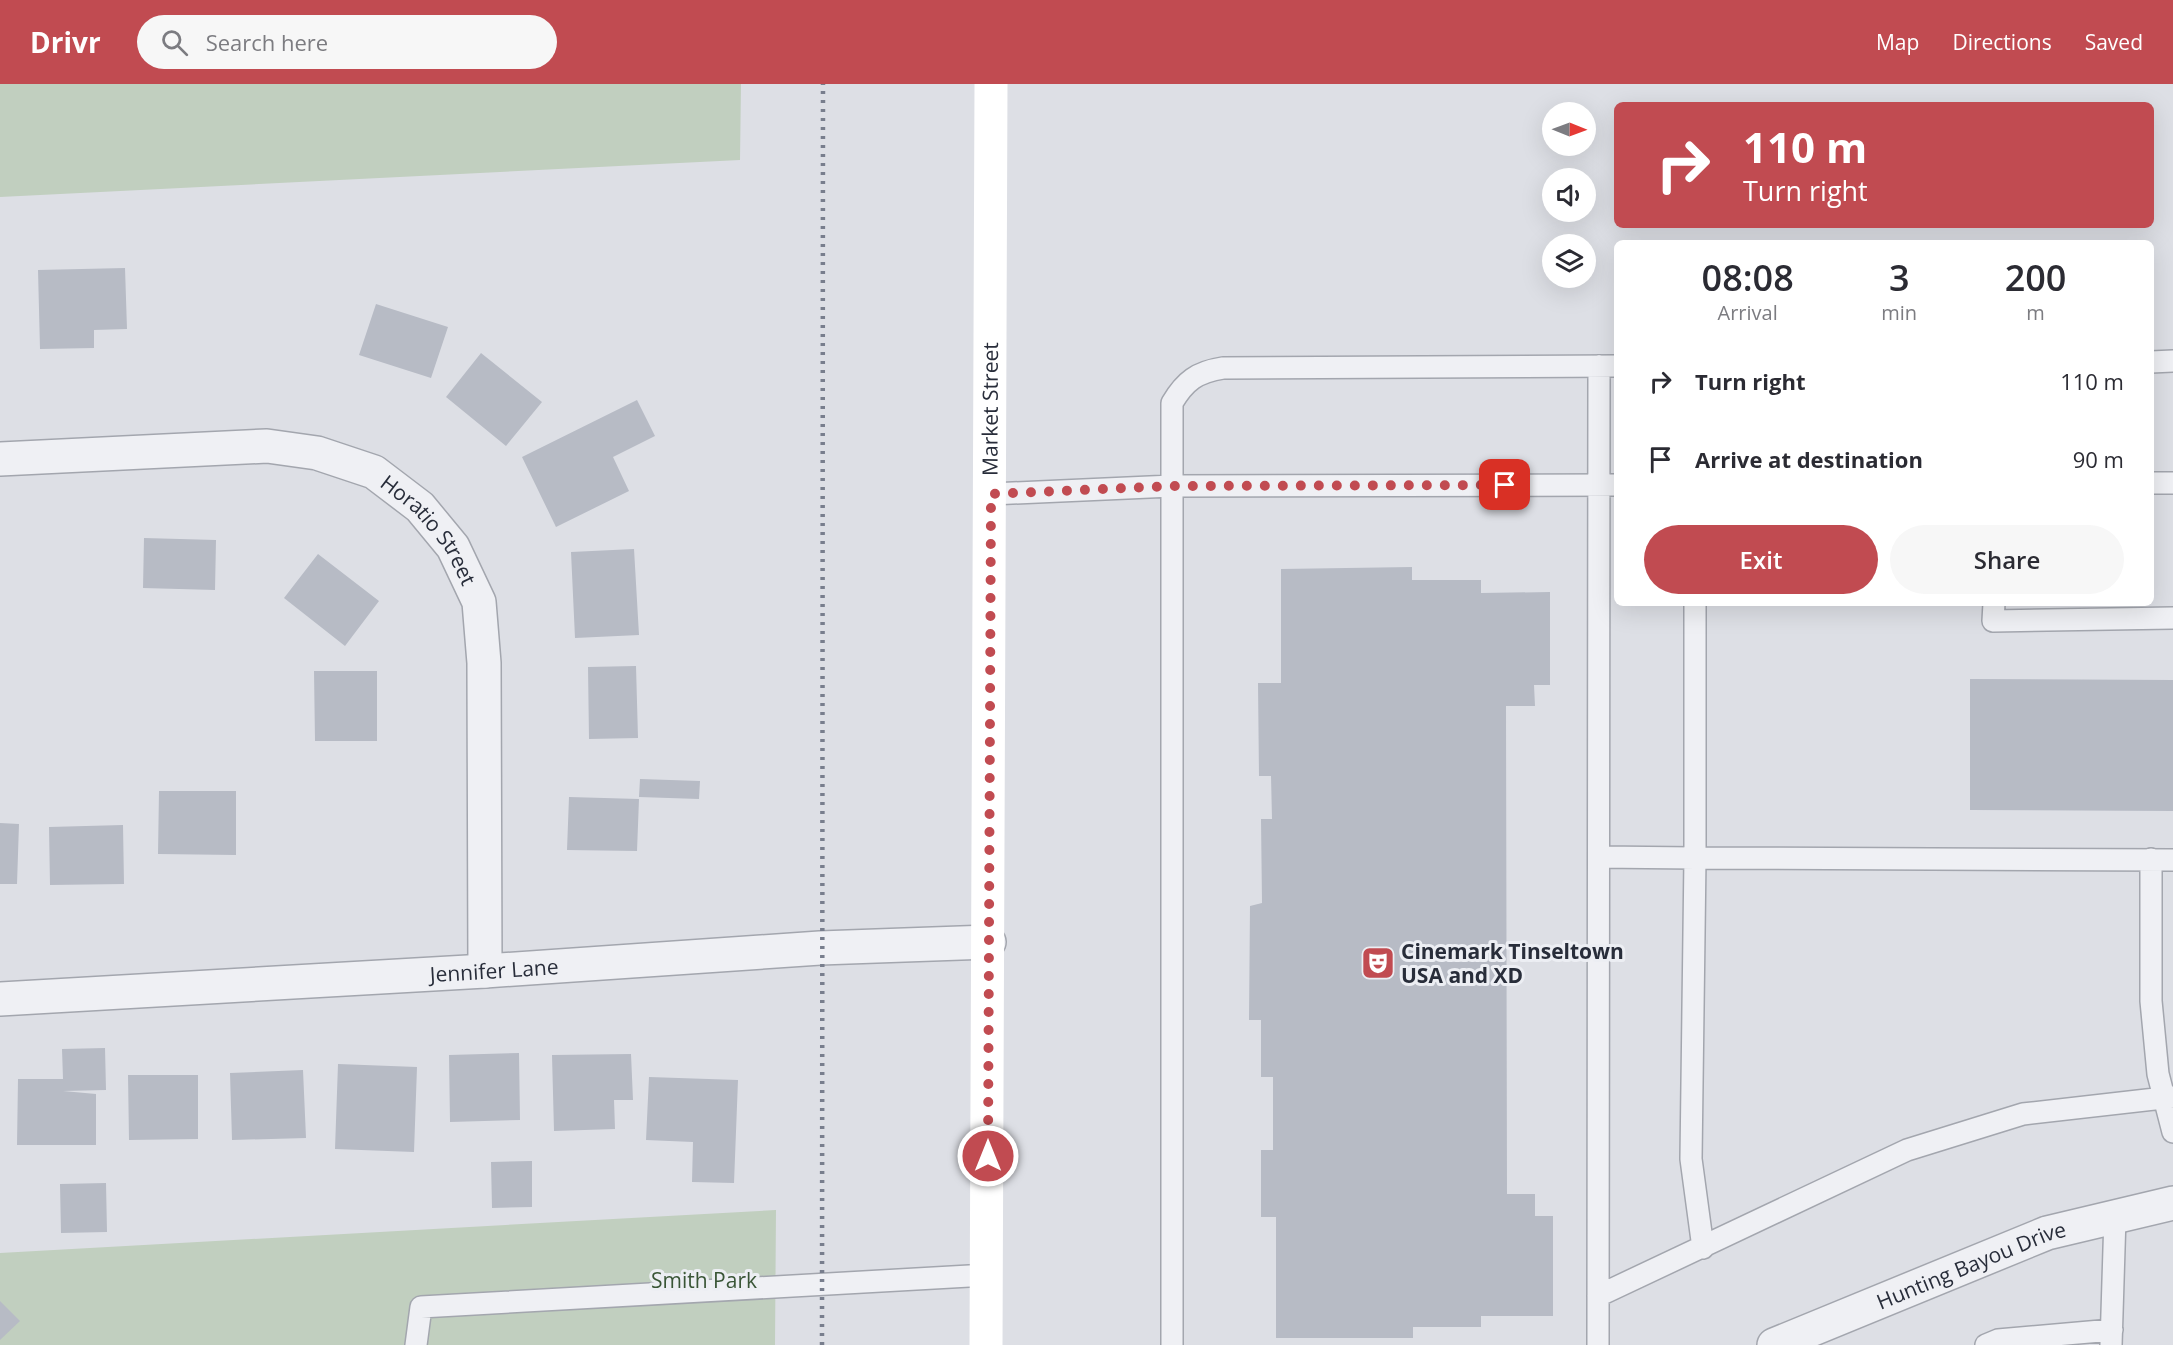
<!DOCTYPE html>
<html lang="en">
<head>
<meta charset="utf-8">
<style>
	:root { --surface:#fff; --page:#f7f7f7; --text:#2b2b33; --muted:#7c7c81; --accent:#c14b51 }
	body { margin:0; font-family:"Open Sans",sans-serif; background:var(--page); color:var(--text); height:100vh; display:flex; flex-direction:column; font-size:22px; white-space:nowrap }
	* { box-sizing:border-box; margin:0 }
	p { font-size:20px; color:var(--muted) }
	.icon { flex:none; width:33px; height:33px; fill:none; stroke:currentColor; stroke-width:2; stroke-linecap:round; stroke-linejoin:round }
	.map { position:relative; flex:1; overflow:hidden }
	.sheet { position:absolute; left:1614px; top:156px; width:540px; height:366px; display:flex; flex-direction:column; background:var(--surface); border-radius:9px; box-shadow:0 6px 24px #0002 }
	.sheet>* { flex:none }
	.banner { position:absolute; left:1614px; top:18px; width:540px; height:126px; border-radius:9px; box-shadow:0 6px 24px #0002; background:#c14b51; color:#fff; overflow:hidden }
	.needle { width:39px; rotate:91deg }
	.fabs { position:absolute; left:1542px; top:18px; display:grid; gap:12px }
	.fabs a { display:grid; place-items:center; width:54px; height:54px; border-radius:50%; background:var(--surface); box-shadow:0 6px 24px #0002; font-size:30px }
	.pin { position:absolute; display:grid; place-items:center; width:51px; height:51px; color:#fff; margin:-26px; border-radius:12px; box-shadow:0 3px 9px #0006 }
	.me { position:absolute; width:66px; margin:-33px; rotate:0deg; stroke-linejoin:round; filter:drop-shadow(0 0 4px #0008) }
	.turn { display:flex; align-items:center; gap:21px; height:126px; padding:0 30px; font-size:27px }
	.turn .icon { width:78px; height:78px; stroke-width:2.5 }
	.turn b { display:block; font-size:42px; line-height:51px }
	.eta { display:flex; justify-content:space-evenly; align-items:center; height:102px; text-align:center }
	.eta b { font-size:36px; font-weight:600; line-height:42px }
	.cta { display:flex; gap:12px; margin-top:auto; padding:12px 30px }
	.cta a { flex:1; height:69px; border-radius:36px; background:var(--accent); color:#fff; font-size:24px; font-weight:600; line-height:69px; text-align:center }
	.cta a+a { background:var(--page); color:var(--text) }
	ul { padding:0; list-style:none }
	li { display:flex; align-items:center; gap:18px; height:78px; padding:0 30px }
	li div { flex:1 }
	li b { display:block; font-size:22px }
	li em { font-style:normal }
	header { display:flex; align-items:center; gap:36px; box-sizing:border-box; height:84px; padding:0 30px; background:var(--accent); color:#fff }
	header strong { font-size:28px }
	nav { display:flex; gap:33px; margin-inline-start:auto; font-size:21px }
	.search { width:420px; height:54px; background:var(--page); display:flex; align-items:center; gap:15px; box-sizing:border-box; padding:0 21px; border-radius:33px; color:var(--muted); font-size:22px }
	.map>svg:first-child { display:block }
</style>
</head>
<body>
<header>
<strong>Drivr</strong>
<div class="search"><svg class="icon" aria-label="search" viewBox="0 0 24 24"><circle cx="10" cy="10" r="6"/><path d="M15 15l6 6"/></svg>Search here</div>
<nav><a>Map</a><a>Directions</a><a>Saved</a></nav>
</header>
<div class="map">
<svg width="2173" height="1261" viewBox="0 0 2173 1261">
	<rect width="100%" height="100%" fill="#dddfe5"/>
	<path fill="#c1cfbf" d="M0,0h741l-1,76 -740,37z
		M776,1126l-1,135h-775v-92z"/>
	<path fill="#b7bbc5" d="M125,184l2,61 -33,1v18l-54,1 -2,-79z
		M376,220l72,23 -17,51 -72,-23z
		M481,269l61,49 -36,44 -60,-49z
		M637,316l18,36 -42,21 16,34 -73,36 -34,-70z
		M144,454l72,2 -1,50 -72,-2z
		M634,465l5,86 -64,3 -4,-86z
		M318,470l61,47 -34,45 -61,-48z
		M1412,483v13h69v13l69,-1v93h-16l1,21h-29l1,488h28v22h18v100h-72v11h-68v11h-137v-121h-15v-67h12v-73h-12v-57h-12l1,-114 12,-3 -1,-84h11l-1,-43h-12l-1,-93h23v-114z
		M636,582l2,72 -49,1 -1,-72z
		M314,587h63v70h-62z
		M1970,595l203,1v131l-203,-1z
		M640,695l60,2 -1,18 -60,-2z
		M159,707h77v64l-78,-1z
		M569,713l70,2 -2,52 -70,-1z
		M0,739l19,1 -2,60h-17z
		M123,741l1,59 -74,1 -1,-58z
		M105,964l1,42 -43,1 33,3v51h-79l1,-66h45l-1,-30z
		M519,969l1,67 -70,2 -1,-67z
		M631,970l2,46h-19l1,29 -61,2 -2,-76z
		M338,980l79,3 -3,85 -79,-3z
		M303,986l3,68 -74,2 -2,-67z
		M128,991h70v64l-69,1z
		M649,993l89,3 -4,103 -42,-1 1,-40 -47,-2z
		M532,1077v46l-40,1 -1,-46z
		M106,1099l1,49 -46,1 -1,-49z
		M0,1217l20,20 -20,19z"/>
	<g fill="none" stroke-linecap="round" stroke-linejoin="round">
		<defs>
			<path id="service" d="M2151,278l22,-1
				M2151,399h22
				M991,410l181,-8 445,-1
				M1994,519l-1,18 180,-3
				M1599,773l96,1v-255
				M2151,775v142l7,73 15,58
				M1703,1164l-12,-89 4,-301 478,2
				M1598,1212l309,-146 116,-36 150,-17
				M416,1261l5,-38 566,-32
				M1172,1261v-942c13,-22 25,-31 51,-35l394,-2
				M1598,1261l1,-979
				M1986,1261l12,-5 114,-10
				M2111,1261l4,-128"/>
			<g id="minor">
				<path id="s1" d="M0,375l267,-13 50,7 57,19 46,35 33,40 26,55 5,61 1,308"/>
				<path id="s2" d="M0,915l485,-28 335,-23 169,-6"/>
				<path id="s3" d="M1774,1261l273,-112 126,-30"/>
			</g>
		</defs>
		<use href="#service" stroke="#a3a6ae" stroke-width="24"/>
		<use href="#minor" stroke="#a3a6ae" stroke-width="36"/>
		<use href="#service" stroke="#eff0f4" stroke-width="21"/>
		<use href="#minor" stroke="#eff0f4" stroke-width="33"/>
		<path stroke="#fff" stroke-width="33" id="s4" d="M986,1261l5,-1261"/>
		<path stroke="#787e8d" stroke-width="4.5" stroke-dasharray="3 6" stroke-linecap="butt" d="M822,1261l1,-1261"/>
	</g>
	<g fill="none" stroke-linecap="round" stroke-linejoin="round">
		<path stroke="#c14b51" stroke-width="10" stroke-dasharray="0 18" d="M988,1072l3,-662 181,-8 333,-1"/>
	</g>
	<defs>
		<symbol id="theatre-square" viewBox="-11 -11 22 22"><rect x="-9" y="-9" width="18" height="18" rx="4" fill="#c14b51" stroke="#eceef3"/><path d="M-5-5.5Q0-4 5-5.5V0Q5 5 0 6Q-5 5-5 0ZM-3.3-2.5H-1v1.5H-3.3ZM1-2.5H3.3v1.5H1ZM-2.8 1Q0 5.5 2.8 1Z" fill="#fff"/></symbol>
	</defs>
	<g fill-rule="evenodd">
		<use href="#theatre-square" x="1359" y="860" width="38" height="38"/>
	</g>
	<g text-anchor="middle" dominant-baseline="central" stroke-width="6" stroke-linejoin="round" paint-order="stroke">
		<g font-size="21" fill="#282d3a" stroke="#eceef3">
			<text stroke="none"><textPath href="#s4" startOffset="936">Market Street</textPath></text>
			<text stroke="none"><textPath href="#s1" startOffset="459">Horatio Street</textPath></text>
			<text stroke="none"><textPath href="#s2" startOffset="495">Jennifer Lane</textPath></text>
			<text stroke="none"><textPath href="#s3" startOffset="213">Hunting Bayou Drive</textPath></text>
		</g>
		<g font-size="21" font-weight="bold" fill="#282d3a" stroke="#eceef3" text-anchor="start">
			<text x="1401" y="867">Cinemark Tinseltown<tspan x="1401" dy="24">USA and XD</tspan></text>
		</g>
		<g font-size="21" fill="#395536" stroke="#eceef3">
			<text x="704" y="1196">Smith Park</text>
		</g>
	</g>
</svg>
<div class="fabs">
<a><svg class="needle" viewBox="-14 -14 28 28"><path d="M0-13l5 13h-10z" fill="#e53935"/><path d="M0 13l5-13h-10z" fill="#7c7c81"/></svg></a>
<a><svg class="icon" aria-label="sound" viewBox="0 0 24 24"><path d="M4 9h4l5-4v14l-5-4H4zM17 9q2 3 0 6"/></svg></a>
<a><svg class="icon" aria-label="layers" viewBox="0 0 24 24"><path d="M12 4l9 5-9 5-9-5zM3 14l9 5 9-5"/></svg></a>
</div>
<div class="pin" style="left:1505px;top:401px;background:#d93025"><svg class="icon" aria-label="arrive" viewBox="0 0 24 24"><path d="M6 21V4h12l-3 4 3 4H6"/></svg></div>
<svg class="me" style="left:988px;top:1072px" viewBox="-20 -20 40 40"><circle r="17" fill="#c14b51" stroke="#fff" stroke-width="3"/><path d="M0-11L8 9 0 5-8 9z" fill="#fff"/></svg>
<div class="banner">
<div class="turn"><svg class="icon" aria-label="right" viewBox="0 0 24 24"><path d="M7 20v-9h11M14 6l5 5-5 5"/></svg><div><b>110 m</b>Turn right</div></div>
</div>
<section class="sheet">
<div class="eta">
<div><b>08:08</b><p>Arrival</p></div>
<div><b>3</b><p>min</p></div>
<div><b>200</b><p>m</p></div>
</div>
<ul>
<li><svg class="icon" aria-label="right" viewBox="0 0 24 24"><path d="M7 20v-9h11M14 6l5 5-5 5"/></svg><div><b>Turn right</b></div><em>110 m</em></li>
<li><svg class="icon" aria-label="arrive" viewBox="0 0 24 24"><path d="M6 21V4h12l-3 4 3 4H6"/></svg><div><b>Arrive at destination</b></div><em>90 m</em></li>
</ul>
<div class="cta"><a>Exit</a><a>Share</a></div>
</section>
</div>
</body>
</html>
